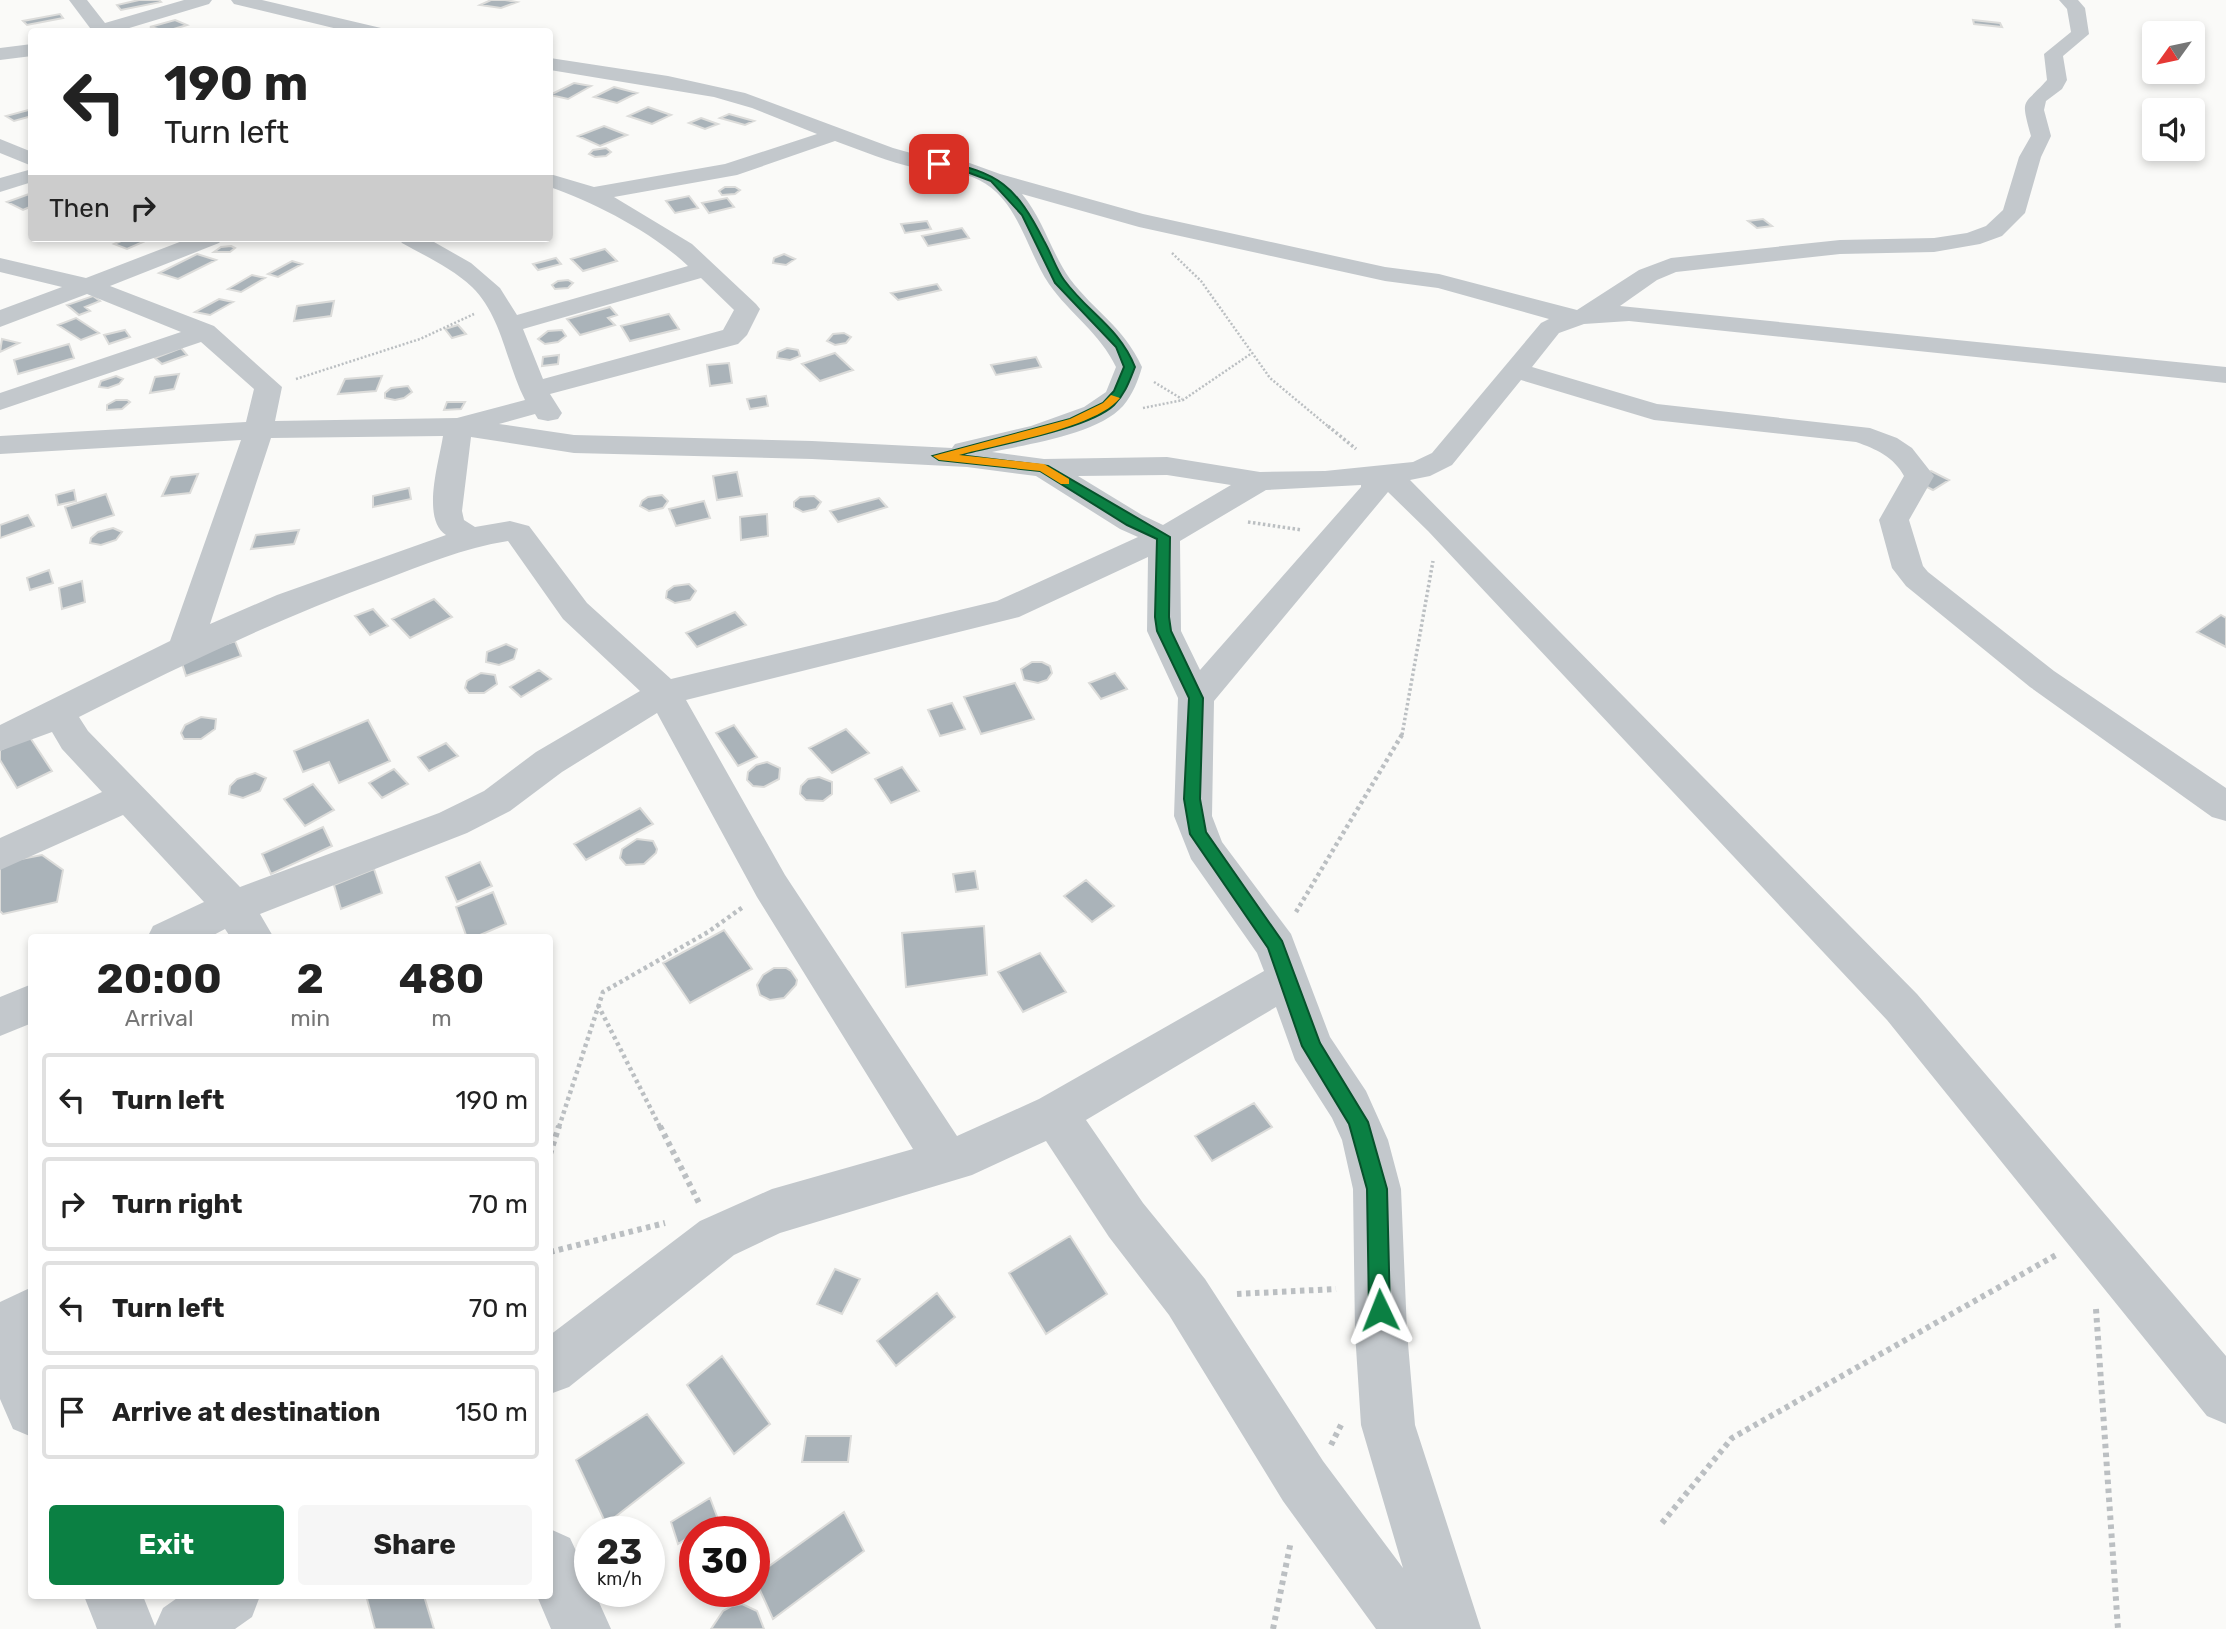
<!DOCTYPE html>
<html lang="en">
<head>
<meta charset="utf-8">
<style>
	:root { --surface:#fff; --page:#f6f6f6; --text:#222; --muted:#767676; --line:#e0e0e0; --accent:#0b8043 }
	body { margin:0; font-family:Rubik,sans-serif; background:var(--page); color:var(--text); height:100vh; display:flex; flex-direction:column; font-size:26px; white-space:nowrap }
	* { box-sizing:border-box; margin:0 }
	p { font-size:23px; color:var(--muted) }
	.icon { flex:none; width:38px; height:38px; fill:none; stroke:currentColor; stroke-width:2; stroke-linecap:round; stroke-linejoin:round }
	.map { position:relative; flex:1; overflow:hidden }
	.side { position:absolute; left:28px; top:934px; width:525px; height:665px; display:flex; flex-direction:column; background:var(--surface); border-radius:7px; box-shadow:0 4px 10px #0003 }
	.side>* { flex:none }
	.banner { position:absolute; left:28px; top:28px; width:525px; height:214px; border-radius:7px; box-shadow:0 4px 10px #0003; background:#fff; color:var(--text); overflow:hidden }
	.needle { width:46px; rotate:237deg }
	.tools { position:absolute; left:2142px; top:21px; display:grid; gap:14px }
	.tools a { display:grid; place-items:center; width:63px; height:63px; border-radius:7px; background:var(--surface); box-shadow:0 4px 10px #0003; font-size:35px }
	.speed { position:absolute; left:574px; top:1516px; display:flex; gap:14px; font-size:35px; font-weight:700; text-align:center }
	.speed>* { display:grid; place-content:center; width:91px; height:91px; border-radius:50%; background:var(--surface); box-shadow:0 4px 10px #0003; line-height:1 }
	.speed small { font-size:18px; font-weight:400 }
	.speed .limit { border:10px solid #d22; background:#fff; color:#111 }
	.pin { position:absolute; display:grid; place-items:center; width:60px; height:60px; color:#fff; margin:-30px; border-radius:14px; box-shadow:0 4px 10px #0006 }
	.me { position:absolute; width:77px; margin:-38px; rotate:358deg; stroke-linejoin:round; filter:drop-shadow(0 0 5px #0008) }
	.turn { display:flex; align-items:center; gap:24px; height:147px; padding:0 21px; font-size:32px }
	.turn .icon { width:91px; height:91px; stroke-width:2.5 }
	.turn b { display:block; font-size:49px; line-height:60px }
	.then { display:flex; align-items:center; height:66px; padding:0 21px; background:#0003; gap:14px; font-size:26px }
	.eta { display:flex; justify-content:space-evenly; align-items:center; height:119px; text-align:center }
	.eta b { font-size:42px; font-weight:700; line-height:49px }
	.primary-button { display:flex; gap:14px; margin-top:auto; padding:14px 21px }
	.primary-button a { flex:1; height:80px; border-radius:7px; background:var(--accent); color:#fff; font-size:28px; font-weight:700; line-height:80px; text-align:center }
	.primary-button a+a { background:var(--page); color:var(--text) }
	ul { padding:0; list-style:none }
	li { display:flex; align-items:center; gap:21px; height:94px; margin:0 14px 10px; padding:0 7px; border:4px solid var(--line); border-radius:7px }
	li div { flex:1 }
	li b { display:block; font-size:26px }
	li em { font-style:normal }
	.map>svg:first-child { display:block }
</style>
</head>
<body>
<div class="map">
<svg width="2226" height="1629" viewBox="0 0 2226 1629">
	<rect width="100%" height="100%" fill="#fafaf8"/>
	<path fill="#aab3b9" stroke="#dcdcda" stroke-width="2" d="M159,0l2,2 -40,8 -4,-5 22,-5z
		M491,0h14l12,2 -16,6 -21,-3z
		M60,14l3,4 -36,7 -4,-4z
		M175,20l12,5 -20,6 -17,-4z
		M1973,20l27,3 2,4 -28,-3z
		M574,83l17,3 -23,13 -18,-4z
		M614,87l23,6 -20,10 -23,-6z
		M648,107l23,8 -19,9 -24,-8z
		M32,109v7l-18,5 -8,-5z
		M729,114l25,7 -9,4 -25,-7z
		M701,118l17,6 -13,5 -16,-6z
		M604,126l23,9 -27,11 -22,-10z
		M606,148l5,4 -5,4 -11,1 -6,-3 4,-4z
		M725,187h10l5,3 -5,4 -13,1 -3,-4z
		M32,193v13l-9,4 -16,-8z
		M689,196l9,12 -23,5 -9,-12z
		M727,198l7,9 -25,6 -7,-10z
		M1763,219l9,7 -15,2 -9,-7z
		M927,221l4,8 -26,4 -4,-9z
		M962,228l7,10 -41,8 -6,-10z
		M128,238h24l-25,11 -13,-5z
		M231,246l4,2 -5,4h-16l7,-5z
		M605,249l12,12 -34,10 -12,-12z
		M197,254l19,6 -38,19 -19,-6z
		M784,254l11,5 -9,6 -13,-2 1,-5z
		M556,258l5,6 -23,6 -5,-6z
		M292,261l10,3 -24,13 -10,-3z
		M252,275l13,3 -24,14 -13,-3z
		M558,281l10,-1 5,3 -5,5 -13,1 -3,-4z
		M937,284l4,6 -43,10 -7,-7z
		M93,296l7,5 -15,6 5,4 -11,4 -12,-10z
		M219,299l14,3 -23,13 -15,-3z
		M334,301l-3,15 -37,5 3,-15z
		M610,307l7,8 -9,3 7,7 -35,10 -13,-16z
		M669,314l10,15 -49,12 -9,-15z
		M76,318l23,15 -18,7 -23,-15z
		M458,325l8,9 -14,4 -7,-9z
		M125,330l5,7 -21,7 -5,-9z
		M562,330l4,6 -8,6 -13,2 -7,-5 10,-8z
		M844,333l7,4 -5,6 -11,2 -8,-4 6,-7z
		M2,339l17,4 -19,9z
		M69,344l5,14 -56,16 -4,-14z
		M181,348l6,7 -25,9 -7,-6z
		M787,348l11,2 2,6 -10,4 -13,-2 1,-6z
		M835,353l18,17 -33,11 -18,-17z
		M559,355l-1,9 -16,2 1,-9z
		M1036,357l5,10 -45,8 -5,-10z
		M729,363l3,20 -22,3 -3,-21z
		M179,374l-5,15 -24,4 5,-16z
		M116,376l7,3 -4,5 -11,4 -9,-1 2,-6z
		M382,376l-6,15 -38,3 7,-15z
		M408,386l4,6 -8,6 -9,2 -10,-2v-5l6,-5z
		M766,396l2,10 -18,3 -3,-10z
		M116,400h11l3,2 -8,7 -15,1v-5z
		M447,402h18l-4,7 -17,1z
		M1931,471l18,9 -16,10 -16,-8z
		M737,472l5,24 -25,4 -4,-24z
		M198,474l-8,19 -28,3 9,-19z
		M409,488l2,11 -38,8v-11z
		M74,490l2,11 -18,4 -2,-10z
		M106,494l8,21 -42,13 -7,-21z
		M662,495l6,6 -5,7 -14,3 -9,-5 2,-5 6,-4z
		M814,496l7,6 -5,7 -13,3 -9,-5v-5l6,-5z
		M879,498l8,9 -49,15 -8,-11z
		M704,501l6,17 -34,8 -7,-17z
		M767,514l1,22 -27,4 -1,-23z
		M28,515l6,11 -34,12v-13z
		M113,528l9,4 -6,8 -15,5 -11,-2 1,-5 7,-6z
		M299,530l-5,14 -43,5 5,-14z
		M49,570l4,13 -23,7 -3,-12z
		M82,581l3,21 -23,7 -3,-21z
		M689,584l7,7 -6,9 -15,3 -9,-5 1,-7 7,-5z
		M434,599l18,18 -42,21 -18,-19z
		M373,609l15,17 -18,9 -15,-19z
		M735,612l11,13 -49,22 -11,-14z
		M2221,615l5,3v29l-29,-15z
		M235,641l6,15 -55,20 -5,-16z
		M506,644l11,5 -3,10 -15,6 -13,-3 1,-10z
		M1032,662h10l8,4 2,7 -5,7 -9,3 -14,-3 -3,-11z
		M539,670l12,9 -30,18 -11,-10z
		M481,673l14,2 2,9 -13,9h-15l-4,-5 2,-7z
		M1115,673l12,16 -26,10 -12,-16z
		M1015,683l19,36 -53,15 -17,-37z
		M952,703l13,26 -25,7 -12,-26z
		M201,717l15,2 -1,10 -14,10h-17l-3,-6 4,-8z
		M368,720l22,41 -51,22 -10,-21 -26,10 -9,-21z
		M734,725l23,32 -19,9 -22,-33z
		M846,729l23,24 -37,20 -23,-25z
		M29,736l23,35 -35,17 -17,-28v-10z
		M446,743l12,13 -29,15 -11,-14z
		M767,762l13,6 -1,11 -15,8 -11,-1 -6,-6 1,-8 8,-7z
		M902,767l17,24 -28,12 -16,-24z
		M394,769l14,15 -26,14 -13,-15z
		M255,773l11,5 -6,13 -17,7 -14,-4 1,-8 7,-7z
		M819,777l13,5v12l-9,7 -17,-1 -6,-6 1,-8 7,-7z
		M313,784l21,26 -29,16 -21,-27z
		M640,808l13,16 -67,36 -12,-16z
		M323,827l9,19 -61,28 -9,-20z
		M637,839l16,2 4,8 -1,4 -12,11 -18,1 -6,-7 2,-9z
		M42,855l21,15 -6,32 -54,12 -3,-3v-48z
		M480,862l12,24 -35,16 -11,-25z
		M374,869l8,24 -41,16 -7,-24z
		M975,871l3,18 -22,3 -3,-18z
		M1086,880l28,26 -22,16 -28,-26z
		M493,892l13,32 -33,14h-6l-11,-31z
		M984,926l3,49 -81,12 -4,-54z
		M724,930l28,39 -62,34 -27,-40z
		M1040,953l26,39 -43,20 -25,-40z
		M774,968h12l5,3 6,9 -1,5 -12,13 -14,2 -10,-5 -3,-10 6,-10z
		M1254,1103l18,24 -60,34 -17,-25z
		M1070,1236l37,58 -61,40 -37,-61z
		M835,1269l25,10 -18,35 -25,-10z
		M937,1293l18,24 -59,49 -19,-25z
		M722,1356l48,68 -36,30 -47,-69z
		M647,1414l37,49 -78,61 -30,-64z
		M806,1436h45l-3,26h-46z
		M710,1498l8,21 -40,25 -7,-22z
		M844,1512l20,39 -91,68 -19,-42z
		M372,1596h52l10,33h-59l-8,-30z
		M742,1604l15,7 7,18h-53l12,-18 9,-5z"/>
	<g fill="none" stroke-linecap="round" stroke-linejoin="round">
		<path stroke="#bbbfc2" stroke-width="2.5" stroke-dasharray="2 2" stroke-linecap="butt" d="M1172,253l29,28 69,97 60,50
			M296,379l124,-40 54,-25
			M1154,382l28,17
			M1143,408l40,-8 69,-47"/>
		<path stroke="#bbbfc2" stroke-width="3.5" stroke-dasharray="2.5 2.5" stroke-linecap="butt" d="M1328,426l28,23
			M1248,522l54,8
			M1402,735l31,-174"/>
		<path stroke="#bbbfc2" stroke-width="4.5" stroke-dasharray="3.5 3.5" stroke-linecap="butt" d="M1296,912l107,-179
			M598,1005l62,122
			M559,1127l44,-135 105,-60 35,-25"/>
		<path stroke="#bbbfc2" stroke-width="6" stroke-dasharray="4.5 4.5" stroke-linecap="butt" d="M660,1126l39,77
			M550,1154l9,-28
			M550,1252l115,-29
			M1237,1294l99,-5
			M2096,1309l22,320
			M1331,1445l12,-24
			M1662,1523l70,-85 324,-183
			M1273,1629l18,-88"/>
		<path fill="#c3c8cc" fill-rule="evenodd" d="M69,0h18l18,23 79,-23h28l-3,4 -93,28h-30l4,-4z
			M231,0h31l119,28 3,4h-34l-116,-28z
			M2059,0h19l7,8 4,26 -26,22 4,24 -5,9 -16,12 -2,9 7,26 -10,21 -16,56 -23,23 -22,8 -46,8 -94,2 -164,18 -19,8 -37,26 606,61v16l-597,-62 -45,3 -25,9 -27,34 125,37 213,24 27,10 15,10 22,28 -25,44 14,46 5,6 126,99 172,117v33l-14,-4 -182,-130 -124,-101 -14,-18 -13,-48 25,-44c-10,-19 -28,-27 -48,-34l-202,-22 -133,-40 -69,85 -22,11 -20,4 507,514 309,362v68l-19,-8 -320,-396 -459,-489 -40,-39 -174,209 -2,115 10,26 69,92 39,103 36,54 22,49 13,49 6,143 8,93 66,204h-105l-93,-128 -114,-186 -60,-78 -63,-96 -74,34 -192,58 -46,22 -165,132 -19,7v-59l150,-114 72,-32 141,-40 -156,-252 -100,-184 -95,59 -52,39 -43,22 -207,81 14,24h-43l-6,-9 -17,9h-61l6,-12 51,-24 -81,-87 -123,55v-32l102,-46 -40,-43 -10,-17 -52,19v-26l170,-84 71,-201 -241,14v-18l246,-14 8,-33 -53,-47 -201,68v-17l181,-61 -94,-38 -87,33v-17l62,-23 -62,-15v-14l86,20 104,-40h33l-4,5 -109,43 104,40 68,61 -7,34 182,-3 68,-18c-19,-37 -23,-84 -53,-113 -20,-19 -47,-31 -70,-44l-4,-5h29l44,25 29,25 17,27 171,-49c-33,-32 -94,-64 -138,-79v-13l44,13 131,-23 92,-30 -65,-26 -38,-11 -164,-27v-12l118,18 77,17 148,55 25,7 46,6 36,13 143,40 242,53 54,7 138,36 62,-40 32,-12 169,-18 94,-2 33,-5 19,-7 17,-16 16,-53 12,-21c-11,-40 -8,-29 16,-56l-3,-26 27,-22 -4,-23zM835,141c27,10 54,21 81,27 21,4 44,2 63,12 40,20 47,70 70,104 21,30 51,49 67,83l-10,25 -22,15 -53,19 -76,18 -3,4 -140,-7 -238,-6 -75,-11 36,-10 3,5 10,2 10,-2 4,-6 -12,-19 188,-50 9,-9 13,-26 -4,-5 -64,-60 -78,-47 123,-22zM1022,194l117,33 246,54 53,7 111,31 -8,4 -109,130 -19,9 -88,9 -65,1 -93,-15 -123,2 -52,-7c37,-8 106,-18 131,-46 10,-12 15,-25 19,-39 -19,-41 -47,-55 -72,-88 -19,-27 -27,-60 -48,-85zM701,278l33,32 -11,20 -180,49 -20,-50zM443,436c-4,26 -22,83 3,99l-169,60 -67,29 61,-186zM471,437l103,16 238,6 155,8 69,9 84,53 18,8 -141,64 -326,78 -84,-76 -58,-77 -19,-5 -35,6 -11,-7 -2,-9zM1167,475l64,10 -68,40 -21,-10 -64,-39zM1361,485v2l-161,183 -19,-39 -1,-90 86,-51zM508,541l55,78 77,72 -104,61 -52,39 -45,22 -199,74 -152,-156 -9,-14c100,-51 197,-97 302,-136 42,-16 82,-33 127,-40zM1148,557l-1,74 31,67 -4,118 17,43 66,94 7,18 -225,128 -82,37 -172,-261 -99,-175 333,-83zM1276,1007l19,53 37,58 10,22 11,49 2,143 6,93 42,143 -80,-107 -118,-182 -62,-76 -57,-83z
			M32,44v12l-32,4v-12z
			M0,139l32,13v14l-32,-13z
			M32,169v13l-32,10v-14z
			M32,984v39l-32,13v-39z
			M32,1287v54l-3,2 3,5v89l-19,-8 -13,-30v-97z
			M550,1529l20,9 20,43v10h4l17,38h-60l-14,-33h13z
			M84,1596h59l12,30 8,-18 17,-12h80l-8,21 -17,12h-138z"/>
	</g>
	<path fill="#0b8043" stroke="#07532c" stroke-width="2" d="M939,161c60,11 77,25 105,80 7,12 12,28 20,39 24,33 55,47 71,87 -6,15 -10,27 -21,38 -25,24 -119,40 -155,50l89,11 122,71 -1,80 2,14 32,67 -3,101 6,33 76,109 38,102 48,79 19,67 3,121 -3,7 -7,3 -8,-3 -3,-7 -2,-121 -18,-65 -47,-78 -34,-98 -78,-114 -6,-35 5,-101 -32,-67 -2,-14 2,-78 -30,-14 -87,-54 -101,-11 -6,-4 137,-37 33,-16 11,-12 10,-24 -8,-20 -61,-64 -33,-68 -31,-34 -24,-9 -32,-6 -1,-2z"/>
	<path fill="#f59e0b" d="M1111,395l9,3c-24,30 -121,46 -161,57l85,9 25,15v5h-8l-21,-13 -101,-11 -6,-4 137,-37 33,-16z"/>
</svg>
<div class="tools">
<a><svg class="needle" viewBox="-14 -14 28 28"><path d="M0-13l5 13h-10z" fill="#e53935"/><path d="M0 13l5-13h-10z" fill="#767676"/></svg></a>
<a><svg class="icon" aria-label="sound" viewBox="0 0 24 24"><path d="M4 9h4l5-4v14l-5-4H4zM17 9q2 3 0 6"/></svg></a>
</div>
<div class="speed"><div>23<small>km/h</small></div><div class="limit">30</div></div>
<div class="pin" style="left:939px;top:164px;background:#d93025"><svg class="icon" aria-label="arrive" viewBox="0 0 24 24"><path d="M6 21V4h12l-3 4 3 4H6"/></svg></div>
<svg class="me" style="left:1380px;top:1310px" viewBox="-20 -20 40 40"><path d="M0-17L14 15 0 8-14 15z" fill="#0b8043" stroke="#fff" stroke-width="4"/></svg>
<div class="banner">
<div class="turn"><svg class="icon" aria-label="left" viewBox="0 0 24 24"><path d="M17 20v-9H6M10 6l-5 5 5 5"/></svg><div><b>190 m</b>Turn left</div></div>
<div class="then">Then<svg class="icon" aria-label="right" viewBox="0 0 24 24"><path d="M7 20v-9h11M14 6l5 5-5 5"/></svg></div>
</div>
<section class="side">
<div class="eta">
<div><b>20:00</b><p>Arrival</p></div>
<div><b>2</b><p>min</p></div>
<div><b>480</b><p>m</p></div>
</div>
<ul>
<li><svg class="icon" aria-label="left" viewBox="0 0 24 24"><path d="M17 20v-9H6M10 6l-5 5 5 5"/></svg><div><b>Turn left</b></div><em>190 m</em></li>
<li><svg class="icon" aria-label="right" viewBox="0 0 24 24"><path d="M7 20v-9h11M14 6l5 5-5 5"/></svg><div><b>Turn right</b></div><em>70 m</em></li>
<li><svg class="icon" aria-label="left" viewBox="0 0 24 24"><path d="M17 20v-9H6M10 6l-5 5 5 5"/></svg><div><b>Turn left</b></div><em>70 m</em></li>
<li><svg class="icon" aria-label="arrive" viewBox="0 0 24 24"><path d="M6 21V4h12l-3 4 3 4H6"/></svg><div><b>Arrive at destination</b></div><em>150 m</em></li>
</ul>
<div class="primary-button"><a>Exit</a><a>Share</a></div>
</section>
</div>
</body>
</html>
